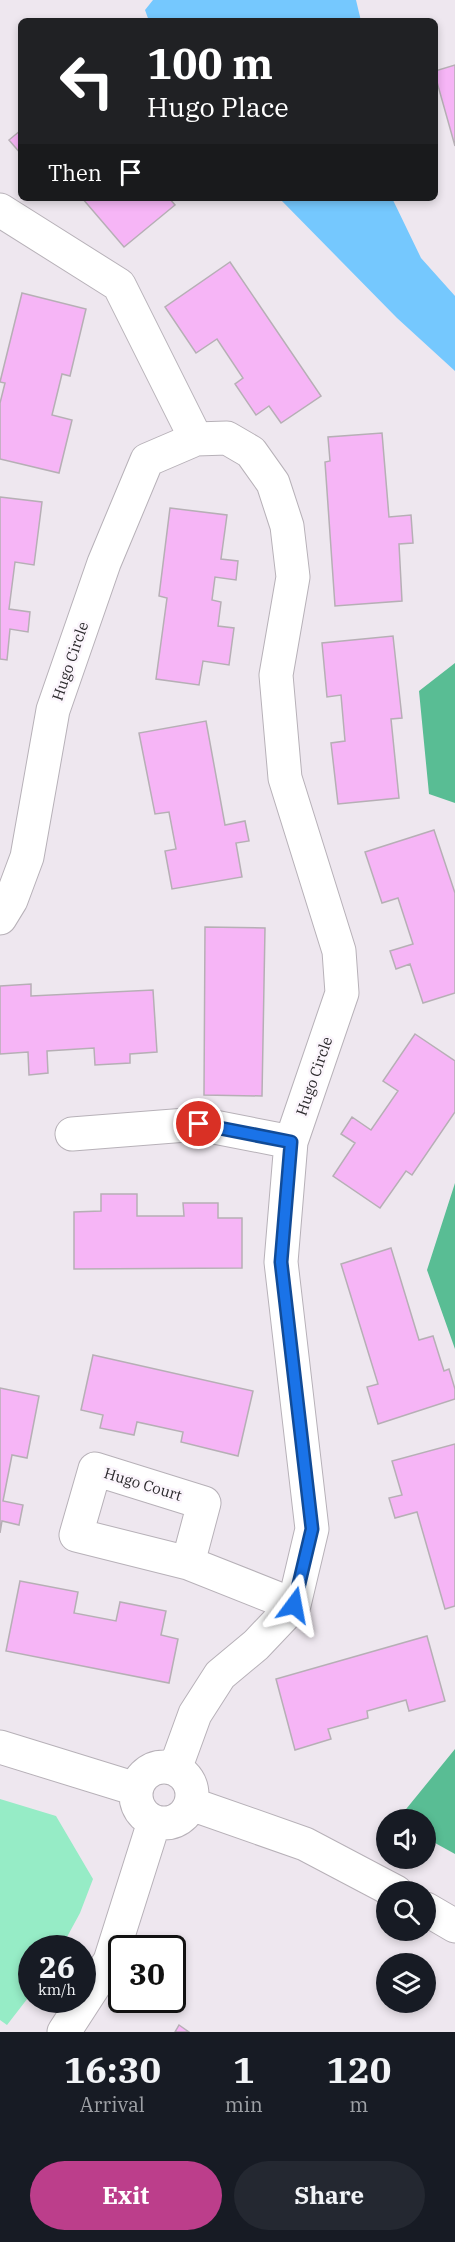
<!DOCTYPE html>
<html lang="en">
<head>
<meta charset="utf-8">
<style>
	:root { --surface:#171b24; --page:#242831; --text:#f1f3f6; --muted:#9ea1a6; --accent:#bc3e8b }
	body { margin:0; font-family:"IBM Plex Serif",serif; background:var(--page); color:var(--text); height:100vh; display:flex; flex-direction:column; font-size:22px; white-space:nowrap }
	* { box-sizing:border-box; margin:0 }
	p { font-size:20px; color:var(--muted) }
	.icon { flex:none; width:33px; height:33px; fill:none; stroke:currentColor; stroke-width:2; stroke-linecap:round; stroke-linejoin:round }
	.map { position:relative; height:2032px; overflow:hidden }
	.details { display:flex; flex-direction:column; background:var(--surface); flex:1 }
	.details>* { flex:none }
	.banner { position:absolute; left:18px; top:18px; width:420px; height:183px; border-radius:9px; box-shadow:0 3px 9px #0003; background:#202124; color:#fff; overflow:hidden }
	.buttons { position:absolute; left:376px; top:1809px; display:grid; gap:12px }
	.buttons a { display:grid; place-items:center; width:60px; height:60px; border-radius:50%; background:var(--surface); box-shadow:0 3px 9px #0003; font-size:30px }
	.speed { position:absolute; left:18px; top:1935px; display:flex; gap:12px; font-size:30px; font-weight:700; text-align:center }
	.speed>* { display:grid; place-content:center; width:78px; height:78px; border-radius:50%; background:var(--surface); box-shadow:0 3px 9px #0003; line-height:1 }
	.speed small { font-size:15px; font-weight:400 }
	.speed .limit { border:3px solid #111; border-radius:9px; background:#fff; color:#111 }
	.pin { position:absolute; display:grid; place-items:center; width:51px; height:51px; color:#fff; margin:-26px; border:3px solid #fff; border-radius:50%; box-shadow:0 2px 6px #0007 }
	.me { position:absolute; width:66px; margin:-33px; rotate:13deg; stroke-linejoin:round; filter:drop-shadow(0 0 4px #0008) }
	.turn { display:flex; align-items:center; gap:21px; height:126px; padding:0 30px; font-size:27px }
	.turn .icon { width:78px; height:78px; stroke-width:2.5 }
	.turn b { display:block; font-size:42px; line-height:51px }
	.then { display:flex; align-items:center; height:57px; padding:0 30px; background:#0003; gap:12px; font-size:22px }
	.eta { display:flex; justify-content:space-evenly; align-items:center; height:102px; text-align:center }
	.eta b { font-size:36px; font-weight:800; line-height:42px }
	.button { display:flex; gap:12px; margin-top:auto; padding:12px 30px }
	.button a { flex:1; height:69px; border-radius:36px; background:var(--accent); color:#fff; font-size:24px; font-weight:800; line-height:69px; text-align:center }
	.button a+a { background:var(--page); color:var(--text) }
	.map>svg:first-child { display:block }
</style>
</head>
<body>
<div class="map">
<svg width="455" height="2032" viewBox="0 0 455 2032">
	<rect width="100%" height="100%" fill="#eee7ef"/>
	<path fill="#96ecc6" d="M0,1799l56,17 37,63 -13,34 -19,35h-29l-1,46 -24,31 -7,-5z"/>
	<path fill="#59bd94" d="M455,663v140l-26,-9 -10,-103z
		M455,1183v166l-28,-79z
		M455,1749v105l-29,-16v-18l-28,-1z"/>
	<path fill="#75c8fe" d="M153,0h203l5,21h-212l-4,-11z
		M279,198h113l29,60 34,38v75l-58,-53z"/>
	<path fill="#f6b5f6" stroke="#b6afb5" stroke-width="1.5" d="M455,65v81l-20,-71v-4z
		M21,130v24l-12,-14z
		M82,198h87l6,7 -51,42z
		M230,262l91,134 -40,27 -12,-17 -13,9 -21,-31 8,-6 -26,-39 -21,14 -31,-46z
		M22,293l64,16 -16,67 -8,-2 -10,41 20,5 -13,53 -59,-14v-56l5,-20 -5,-1z
		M382,433l7,84 22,-2 2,28 -14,1 3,57 -67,5 -10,-144 5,-1 -2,-24z
		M0,497l42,5 -8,63 -19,-3 -6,47 21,3 -2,20 -18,-3 -3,31 -7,-1z
		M170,508l57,7 -6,44 17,2 -2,19 -21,-3 -3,23 9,2 -3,24 16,2 -5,37 -26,-4 -4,24 -43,-6 11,-81 -8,-2z
		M393,636l9,82 -11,1 8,79 -61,6 -7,-61 14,-2 -4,-46 -14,2 -5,-54z
		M206,721l19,104 20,-4 4,20 -13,2 6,34 -70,12 -7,-38 11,-2 -7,-37 -14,2 -16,-81z
		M434,830l21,63v100l-32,10 -13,-39 -14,5 -6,-18 23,-7 -15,-46 -16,5 -17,-51z
		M205,927l60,1 -3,168 -58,-1z
		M31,984v12l122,-6 4,62 -27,2v9l-35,2 -1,-17 -47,3 1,22 -19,2 -1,-23 -28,2v-68z
		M415,1034l40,27v51l-43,63 -6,-4 -26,37 -47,-32 22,-33 -14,-9 11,-17 19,13 27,-39 -15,-10z
		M101,1194h36v22h47l-1,-13h35v15h24v50l-168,1v-57l27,-1z
		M391,1248l28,92 14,-4 11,35 5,-2 6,20v10l-77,25 -11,-37 11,-3 -37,-120z
		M93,1355l160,36 -15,65 -57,-14 2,-10 -46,-10 -3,13 -34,-7 3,-13 -22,-5z
		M0,1388l39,8 -12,62 -15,-3 -9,46 20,4 -4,20 -17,-4 -2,12z
		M455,1444v162l-10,3 -28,-97 -22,6 -6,-20 13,-3 -10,-34z
		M20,1581l58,11 -4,21 42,8 4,-19 46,9 -5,24 17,4 -9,44 -163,-32z
		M427,1636l18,65 -36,10 -3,-11 -39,11 1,7 -40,11 3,10 -36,11 -19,-71z
		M179,2025l10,7h-14z"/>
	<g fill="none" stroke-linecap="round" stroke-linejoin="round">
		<defs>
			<path id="minor" d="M0,210l119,75 77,154
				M0,918l11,-18 16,-43 26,-147 51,-147 43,-103 49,-21 31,-1 24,14 22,31 14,43 6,51 -17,98 9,103 54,173 3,42 -51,149 -10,120 31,267 -18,76 -38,40 -36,30 -25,39 -20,55
				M72,1134l127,-10 92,18
				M188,1563l16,-60 -109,-34 -19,66 112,28 106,42
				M0,1747l136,42
				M136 1795a28 28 0 1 1 56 0a28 28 0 1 1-56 0Z
				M191,1804l114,40 91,48
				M426,1909l29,17
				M64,2032l46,-71 44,-139"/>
		</defs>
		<use href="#minor" stroke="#b7b1b8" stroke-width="35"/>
		<use href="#minor" stroke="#fff" stroke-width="33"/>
	</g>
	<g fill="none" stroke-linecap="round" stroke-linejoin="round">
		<defs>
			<path id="route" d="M199,1124l92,18 -10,120 31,267 -18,76"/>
		</defs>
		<use href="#route" stroke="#114b97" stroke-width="15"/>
		<use href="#route" stroke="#1a73e8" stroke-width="10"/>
	</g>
	<g text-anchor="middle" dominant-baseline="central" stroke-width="5" stroke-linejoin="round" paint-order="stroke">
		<g font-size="15" fill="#2b292c" stroke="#fbf5fc">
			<text transform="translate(70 661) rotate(-71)">Hugo Circle</text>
			<text transform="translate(314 1076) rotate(-71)">Hugo Circle</text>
			<text transform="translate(143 1484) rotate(17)">Hugo Court</text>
		</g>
	</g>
</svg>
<div class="buttons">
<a><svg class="icon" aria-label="sound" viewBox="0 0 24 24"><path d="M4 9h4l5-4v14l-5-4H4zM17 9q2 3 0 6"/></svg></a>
<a><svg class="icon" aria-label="search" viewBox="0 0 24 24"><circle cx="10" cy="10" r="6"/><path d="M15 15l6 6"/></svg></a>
<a><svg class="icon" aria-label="layers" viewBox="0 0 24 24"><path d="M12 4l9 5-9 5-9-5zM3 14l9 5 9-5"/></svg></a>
</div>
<div class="speed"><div>26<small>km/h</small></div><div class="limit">30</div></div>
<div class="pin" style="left:199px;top:1124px;background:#d93025"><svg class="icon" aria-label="arrive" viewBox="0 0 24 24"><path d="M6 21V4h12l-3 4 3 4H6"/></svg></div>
<svg class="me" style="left:294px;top:1605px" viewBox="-20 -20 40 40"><path d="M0-17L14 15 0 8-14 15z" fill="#1a73e8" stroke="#fff" stroke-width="4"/></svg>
<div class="banner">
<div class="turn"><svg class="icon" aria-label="left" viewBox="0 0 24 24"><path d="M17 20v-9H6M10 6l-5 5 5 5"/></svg><div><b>100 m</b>Hugo Place</div></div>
<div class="then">Then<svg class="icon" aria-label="arrive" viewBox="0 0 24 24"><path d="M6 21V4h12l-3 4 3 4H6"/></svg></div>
</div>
</div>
<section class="details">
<div class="eta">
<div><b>16:30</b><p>Arrival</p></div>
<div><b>1</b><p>min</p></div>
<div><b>120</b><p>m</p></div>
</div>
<div class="button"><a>Exit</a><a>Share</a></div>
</section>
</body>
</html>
